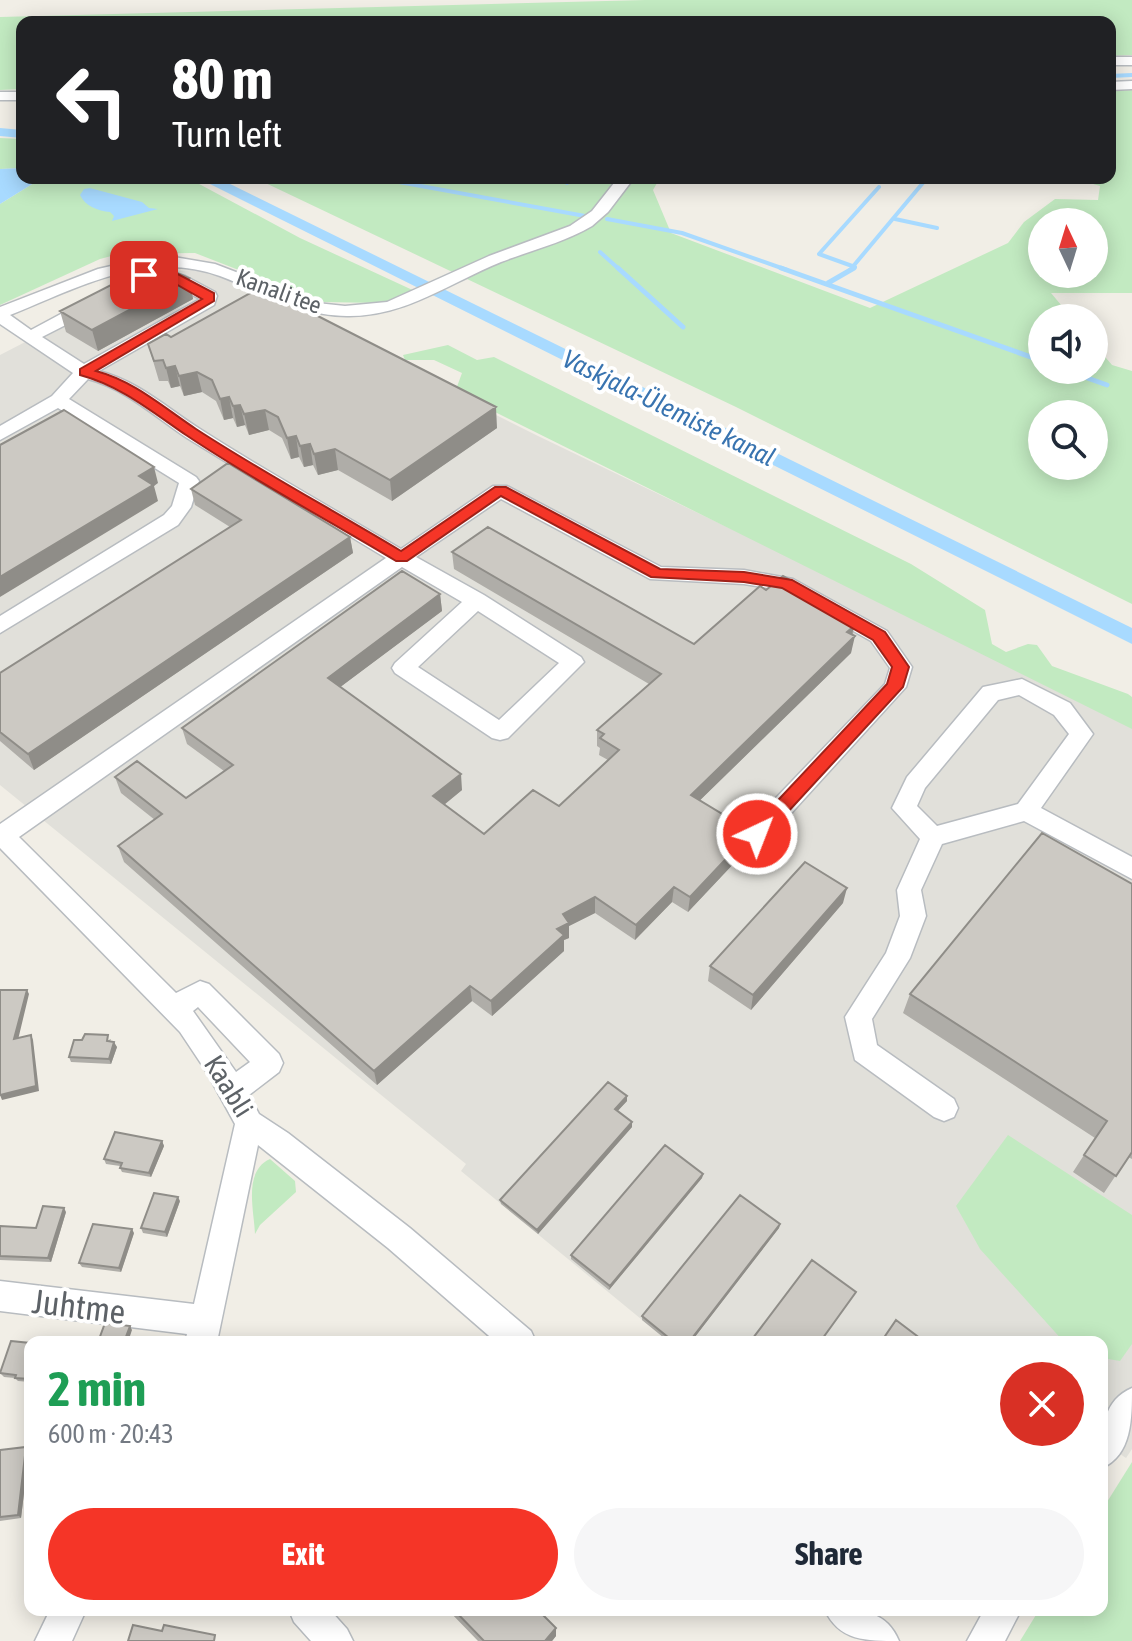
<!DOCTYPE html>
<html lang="en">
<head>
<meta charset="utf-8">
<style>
	:root { --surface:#fff; --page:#f6f6f7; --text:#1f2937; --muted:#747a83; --accent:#f53527 }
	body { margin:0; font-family:"Asap Condensed",sans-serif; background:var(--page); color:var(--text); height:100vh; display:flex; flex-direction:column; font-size:30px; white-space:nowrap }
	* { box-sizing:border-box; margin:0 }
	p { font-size:26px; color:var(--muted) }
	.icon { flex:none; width:44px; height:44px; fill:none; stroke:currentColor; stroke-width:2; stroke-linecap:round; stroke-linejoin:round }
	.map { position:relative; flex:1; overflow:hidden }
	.panel { position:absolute; left:24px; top:1336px; width:1084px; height:280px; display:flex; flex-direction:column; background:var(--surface); border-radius:16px; box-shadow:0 4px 20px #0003 }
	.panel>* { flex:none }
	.top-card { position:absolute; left:16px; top:16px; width:1100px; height:168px; border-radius:16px; box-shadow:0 4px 20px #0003; background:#202124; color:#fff; overflow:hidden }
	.needle { width:52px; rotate:356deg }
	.controls { position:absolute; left:1028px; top:208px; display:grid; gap:16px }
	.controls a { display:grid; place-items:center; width:80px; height:80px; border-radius:50%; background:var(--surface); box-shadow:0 4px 20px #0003; font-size:40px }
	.pin { position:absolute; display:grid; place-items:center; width:68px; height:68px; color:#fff; margin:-34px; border-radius:16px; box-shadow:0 4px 12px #0006 }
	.me { position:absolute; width:88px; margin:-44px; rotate:43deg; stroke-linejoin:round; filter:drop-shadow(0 0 6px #0008) }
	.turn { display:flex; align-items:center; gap:28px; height:168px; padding:0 24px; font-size:36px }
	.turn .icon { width:104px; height:104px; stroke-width:2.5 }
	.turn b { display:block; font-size:56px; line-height:68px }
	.round { display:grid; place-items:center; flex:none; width:84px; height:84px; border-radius:42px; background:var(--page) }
	.headline { display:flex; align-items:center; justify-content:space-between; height:136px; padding:0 24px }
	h1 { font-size:48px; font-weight:700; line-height:60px; color:#1e9e55 }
	.button { display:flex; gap:16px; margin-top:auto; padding:16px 24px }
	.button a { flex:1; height:92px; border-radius:48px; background:var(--accent); color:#fff; font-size:32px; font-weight:700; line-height:92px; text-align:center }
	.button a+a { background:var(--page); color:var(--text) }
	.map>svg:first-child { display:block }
</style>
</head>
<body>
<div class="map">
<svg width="1132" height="1641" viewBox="0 0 1132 1641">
	<rect width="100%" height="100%" fill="#f1eee6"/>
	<path fill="#e1e0da" d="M206,269l332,167 594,286v727l-6,9 -24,-16v-100h-433l-208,-171 5,-7 -466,-379v-430l161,-83z"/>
	<path fill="#c2eac1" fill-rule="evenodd" d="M645,0h487v55l-22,1v-34h-1088v67l-22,1v-73z
		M1132,90v203h-81l21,25h-30v52h52v-26l18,21 20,6v233l-396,-197 -481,-229h405l-7,12 18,43 199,75 138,-65 16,-21 31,-23 43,1 2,-14 -27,-8h37v-87zM1042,222h52v52h-52zM1042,414h52v52h-52z
		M0,138l22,1v29l-22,1z
		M42,178h146l112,60 119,55 -37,10 -61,-1 -126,-49 -76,1 -19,5 -100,46v-101z
		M448,345l29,15 17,-3 417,207 74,46 7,34 14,8 22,-8 9,1 15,21 76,28 4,3v32l-677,-337 7,-19 -28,-13h-29l-2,-5z
		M1008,1135l124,80v129l-12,17 -18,-3v-16h-38l-84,-93 -24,-43z
		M270,1159l25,22 1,11 -36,33 -5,9c-1,-24 -12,-63 15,-75z
		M1132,1462v179h-112l19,-31h63v-100z"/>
	<path fill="#a8daff" d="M22,168v10h20l-42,26v-35z
		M90,188l52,14 7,6 9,1 -46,12 2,-5 -4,-4c-12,-1 -25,-6 -30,-17l4,-6z"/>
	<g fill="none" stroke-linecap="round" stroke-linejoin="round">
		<path stroke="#a8daff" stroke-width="4" d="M1110,76l22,-1
			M377,178l208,38
			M567,183l3,-5
			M607,219l75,14 105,37
			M895,219l42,9
			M600,252l20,18
			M855,267l-36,-13 60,-67
			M850,270l77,-92"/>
		<path stroke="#a8daff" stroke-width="5" d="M618,268l65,59
			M781,268l261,93
			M828,283l26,-15
			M1065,370l42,15"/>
		<path fill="#a8daff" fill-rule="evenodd" d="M0,128l22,2v8l-22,-2z
			M198,178h20l914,450v16z"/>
		<defs>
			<path id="minor" d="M1110,57h22v8h-22z
				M1132,81v8l-22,1v-8z
				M0,92h22v8h-22z
				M618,178h16l-26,34 -16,14c-29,17 -60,24 -91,36 -52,21 -96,55 -154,54 -47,0 -85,-24 -127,-40 -73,-27 -143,12 -210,39l21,15 54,-29h12l2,4 -2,4 -55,28 42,27 116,-65 -48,-25 8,-5 25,7 30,16 2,4 -3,9 -115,66c39,10 68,37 101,58 65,42 134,80 201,120l92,-63h14l154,81 83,3 49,9 94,52 25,36 -6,20 -140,154 -9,2 -9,-2 -3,-7 3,-7 137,-143 5,-16 -19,-27 -90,-51 -37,-6 -94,-5 -149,-80 -85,58 68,38 97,62 3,5 -76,76 -8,2 -8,-2 -97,-65 -3,-5 3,-5 67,-61 -60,-35 -383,270 157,156 24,-12 9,3 70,70 4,9 -4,9 -30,23 10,19 29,19 122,95 121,103 5,11h-40l-108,-94 -130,-103 -41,197h-32l2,-8 -187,-23v-30l194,23 41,-180 -29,-53 -26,-39 -180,-184v-24l386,-266c-66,-40 -133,-79 -199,-120 -32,-21 -61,-49 -99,-59l-19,20 127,78 3,4 -8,26 -13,18 -178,108v-17l164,-101 8,-9 7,-23 -121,-75 -58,32v-14l52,-30 21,-23 -73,-49v-17l98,-38 48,-11 22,-2 47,8 102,39 28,3 42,-4 102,-46 81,-30 22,-15zM478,611l81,52 -60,57 -81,-53zM198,1007l52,55 -14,10 -43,-61z
				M1022,679l48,24 23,31 -52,74 91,49v22l-108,-58 -82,23 -21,46 5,26 -16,42 -38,61 5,26 77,54 4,9 -4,9 -10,4 -10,-4 -79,-57 -10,-43 41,-64 14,-37 -3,-26 23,-51 -28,-31 15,-31 76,-90zM1019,695l35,20 15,19 -51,70 -81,22 -20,-20 8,-18 73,-88z
				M1132,1388c0,30 0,67 -30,80 0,-30 -3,-66 30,-80z
				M50,1610h36l-14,31h-37z
				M289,1610h41l17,19 6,12h-42l-17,-19z
				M825,1610c31,0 60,-3 74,31 -33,0 -60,0 -74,-31z
				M984,1610h37l-16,31h-38z"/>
		</defs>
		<use href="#minor" stroke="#b8bcc0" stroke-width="3"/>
		<use href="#minor" fill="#fff" fill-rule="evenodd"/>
	</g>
	<path fill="#afada8" d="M189,278l4,21 -95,52 -32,-19 -6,-21z
		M171,337l326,91 -105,73 -54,-31 -20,5 -5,-10 -9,2 -5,-10 -8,2 -9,-21 -13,-8 -20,5 -4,-10 -8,2 -4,-9 -9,2 -8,-19 -14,-9 -18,4 -4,-10 -9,2 -3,-7h-9l-11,-37z
		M191,489l159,48 3,16 -319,217 -34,-29v-68l230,-146 -35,-22z
		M452,552l242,92 72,-54 88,36 -3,27 -151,147 37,23 -4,17 4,20 -49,52 -16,-10 -37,38 -40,-27 -26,13v12l-5,2v11l-72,65 -20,-15 -95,84 -253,-223 -6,-16 37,-26 -34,-27 -6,-16 71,21 38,-27 -37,-27 -5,-16 258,-134 2,17 -102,76 122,103 -18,15 40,29 75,-28 49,-46 -9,-5 1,-7 -3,-2v-16l52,-46 -195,-115z
		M1132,884v275l-4,-2 -24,36 -31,-21 22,-34 -192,-125 7,-19z
		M843,903l-92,107 -43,-29 2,-15z
		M111,1039l-1,3 7,5 -6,17 -40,-2 -2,-5z
		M627,1096v5l-10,10 15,16 -94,107 -37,-30 -1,-4z
		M162,1141l2,5 -13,31 -29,-5 -2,-4v-2l-14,-2 -2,-5z
		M703,1174l-1,4 -93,112 -38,-31v-4z
		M180,1201l-13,36 -24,-4 -2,-5z
		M66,1212l-15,50 -51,-2v-34l36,2z
		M780,1224l-1,4 -88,114h-22l-27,-22v-4z
		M134,1233l-13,39 -39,-5 -3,-4z
		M30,1343v39l-12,-1 -3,-3 -11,-1 -4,-4z
		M26,1447l3,4 -8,67 -21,3v-71z
		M448,1610h90l18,18v8l-4,5h-74z"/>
	<path fill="#8f8d88" d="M189,278l4,21 -95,52 -6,-21z
		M175,366l5,20 -9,2 -5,-20z
		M197,372l5,20 -18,4 -5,-20z
		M229,397l4,21 -9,2 -4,-21z
		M240,405l5,20 -8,2 -4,-21z
		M496,407l1,21 -105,73 -2,-21z
		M265,410l4,20 -20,5 -5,-21z
		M296,436l3,21 -8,2 -4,-21z
		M310,444l3,21 -9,2 -4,-21z
		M335,449l3,21 -20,5 -4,-21z
		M154,467l4,16 -4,3 4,15 -158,96v-20l139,-101z
		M350,537l3,16 -319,217 -6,-16z
		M440,594l2,17 -111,83 -3,-16z
		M854,616l-3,12 3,-2 -3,13 4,-3 -4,17 -162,158 2,-16z
		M461,774l1,16 -27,22 -2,-16z
		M737,823l-3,16 -12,12 3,-16z
		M740,844l-3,16 -49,52 2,-15z
		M674,887l-2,15 -37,38 1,-15z
		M847,888l-4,15 -92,107 2,-15z
		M595,897v16l-26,13v12l-5,2v11l-72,65 -1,-15 72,-87z
		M470,986l2,15 -95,84 -3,-14z
		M27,990l2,4 -12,50 -3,-5z
		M31,1035l2,5 6,51 -37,9 -2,-5z
		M114,1042l3,5 -6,17 -2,-5z
		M627,1096v5l-12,13v-5z
		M632,1122v5l-94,107 -1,-4z
		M162,1141l2,5 -13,31 -2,-4z
		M703,1174l-1,4 -93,112 1,-4z
		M178,1197l2,4 -13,36 -2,-5z
		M64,1208l2,4 -15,50 -3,-4z
		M780,1224l-1,4 -88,114h-2z
		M132,1229l2,4 -13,39 -2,-4z
		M130,1326l2,4 -4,12h-4z
		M26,1447l3,4 -8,67 -3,-3z
		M556,1628v8l-4,5h-7z"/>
	<path fill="#ccc9c3" stroke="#8f8d88" stroke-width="2" d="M154,263l35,15 -97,52 -32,-19z
		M261,287l235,120 -106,73 -55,-31 -21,5 -4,-10 -10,2 -4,-10 -9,2 -9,-21 -13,-7 -21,4 -4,-9 -7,1 -4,-9 -9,2 -8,-19 -15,-8 -18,4 -4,-10 -9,2 -3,-8 -9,1 -6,-17 18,-10 5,3z
		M64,410l90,57 -15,9 14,9 -153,92v-132z
		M228,463l122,74 -322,217 -28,-22v-59l241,-153 -50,-31z
		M488,527l206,117 66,-58 6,4 17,-14 71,40 -6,6 6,4 -7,6 8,4 -164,159 46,28 -12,12 15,9 -50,53 -16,-10 -38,38 -41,-28 -32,17 6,9 -12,6 7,6 -73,66 -21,-15 -96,85 -256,-225 44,-32 -47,-37 22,-16 49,37 47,-33 -51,-37 220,-157 38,23 -112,84 133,96 -28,22 51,38 49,-44 26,16 60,-56 -19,-12 4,-4 -7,-4 64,-56 -209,-122z
		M1042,833l90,51v268l-16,24 -32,-21 23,-34 -197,-127z
		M805,862l42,26 -94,107 -43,-29z
		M0,990h27l-13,49 17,-4 5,51 -36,9z
		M85,1034l23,1 -1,6 7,1 -5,17 -40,-2 5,-17h8z
		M608,1082l19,14 -12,13 17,13 -95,108 -37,-30z
		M115,1132l47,9 -13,32 -29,-5 2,-5 -18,-4z
		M665,1145l38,29 -93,112 -39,-31z
		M154,1193l24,4 -13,35 -24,-4z
		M740,1195l40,29 -91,118h-15l-32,-26z
		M43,1206l21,2 -16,50 -48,-2v-30l36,2z
		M93,1224l39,5 -13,39 -40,-5z
		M812,1260l44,32 -36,50h-70z
		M896,1320l29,22h-44z
		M105,1323l25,3 -6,16h-26z
		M11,1341l19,2v36l-15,-1 1,-3 -16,-2z
		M26,1447l-8,68 -18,2v-67z
		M454,1610h84l18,18 -11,13h-61z
		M133,1625l29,6 2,-6 51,10 -1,6h-86z"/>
	<path fill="#f53527" stroke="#9f2219" stroke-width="2" d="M144,271l30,1 40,21v8l-118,70c38,10 67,36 100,58 66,43 137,81 205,122l94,-64h11l154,82 84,3 48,8 93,52 24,35 -6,20 -140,152h-12l-3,-5 3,-5 136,-145 5,-17 -19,-27 -91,-52 -38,-6 -93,-5 -150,-81 -94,65h-11c-70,-42 -143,-81 -210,-126 -35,-24 -65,-49 -106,-60v-6l122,-70 -35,-20 -27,-1v-6z"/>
	<g text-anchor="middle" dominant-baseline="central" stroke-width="8" stroke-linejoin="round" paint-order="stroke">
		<g font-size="24" fill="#5d6267" stroke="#fff">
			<text transform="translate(279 291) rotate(20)">Kanali tee</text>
		</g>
		<g font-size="26" font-style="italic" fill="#3974b0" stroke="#fff">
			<text transform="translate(669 408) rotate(26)">Vaskjala-Ülemiste kanal</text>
		</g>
		<g font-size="28" fill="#5d6267" stroke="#fff">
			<text transform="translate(229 1086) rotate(58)">Kaabli</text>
		</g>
		<g font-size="34" fill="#5d6267" stroke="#fff">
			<text transform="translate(79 1306) rotate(7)">Juhtme</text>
		</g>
	</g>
</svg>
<div class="controls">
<a><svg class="needle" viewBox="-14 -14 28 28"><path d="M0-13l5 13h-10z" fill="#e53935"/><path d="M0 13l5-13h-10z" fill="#747a83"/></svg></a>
<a><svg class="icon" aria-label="sound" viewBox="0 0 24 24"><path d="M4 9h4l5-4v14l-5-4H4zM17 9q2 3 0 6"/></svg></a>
<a><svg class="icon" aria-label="search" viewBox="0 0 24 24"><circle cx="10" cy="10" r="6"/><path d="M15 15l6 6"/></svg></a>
</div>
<div class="pin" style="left:144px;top:275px;background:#d93025"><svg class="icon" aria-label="arrive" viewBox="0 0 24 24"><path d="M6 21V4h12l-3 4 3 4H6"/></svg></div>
<svg class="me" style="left:757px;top:834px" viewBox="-20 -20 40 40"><circle r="17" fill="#f53527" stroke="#fff" stroke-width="3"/><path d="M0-11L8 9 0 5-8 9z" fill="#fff"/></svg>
<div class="top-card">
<div class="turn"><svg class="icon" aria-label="left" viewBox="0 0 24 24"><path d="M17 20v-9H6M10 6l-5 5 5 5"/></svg><div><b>80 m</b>Turn left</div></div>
</div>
<section class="panel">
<div class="headline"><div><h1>2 min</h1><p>600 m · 20:43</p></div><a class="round" style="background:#d93025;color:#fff"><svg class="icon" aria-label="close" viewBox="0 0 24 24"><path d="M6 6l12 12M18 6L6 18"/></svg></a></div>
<div class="button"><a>Exit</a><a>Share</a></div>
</section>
</div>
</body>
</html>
